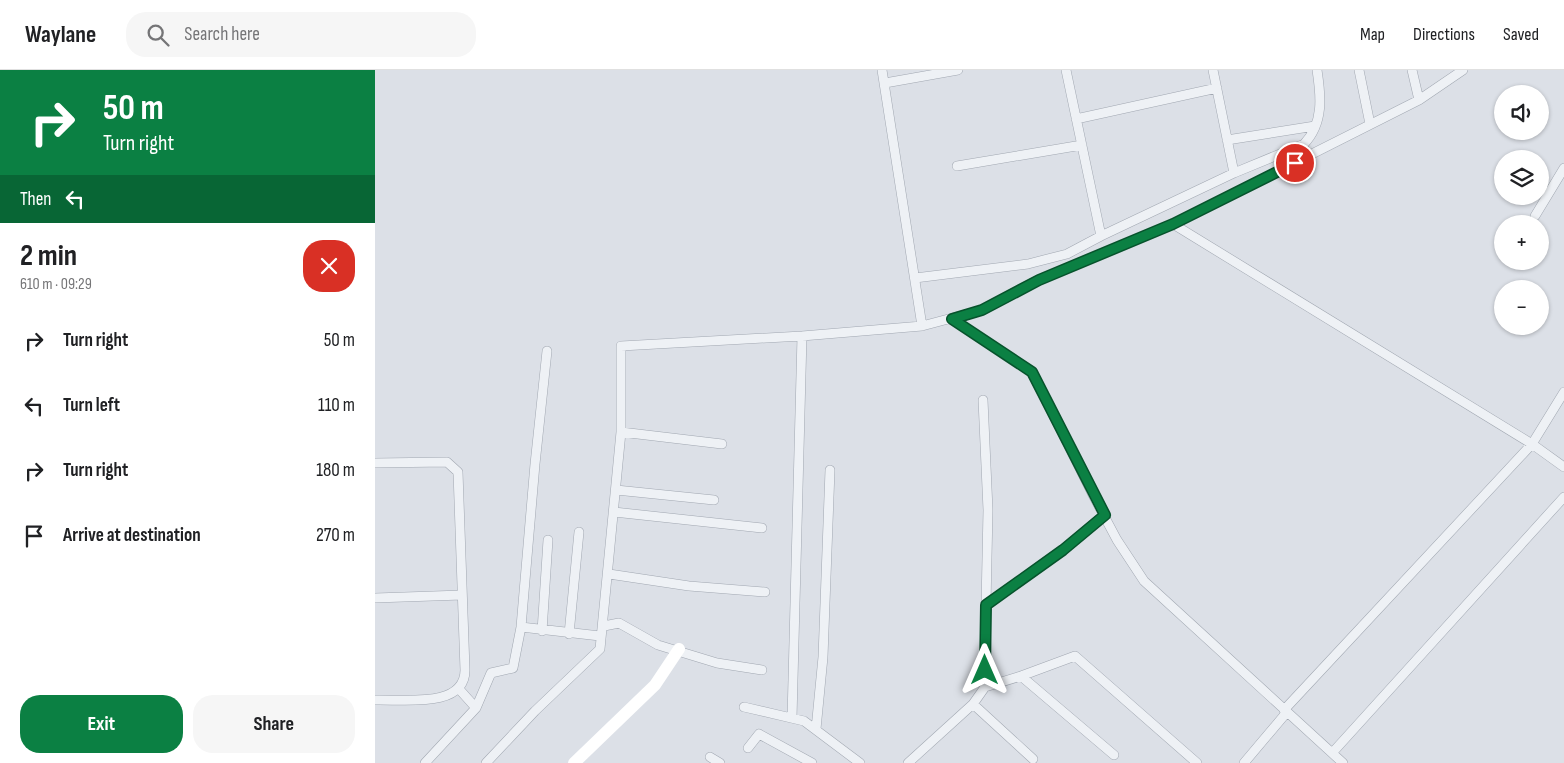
<!DOCTYPE html>
<html lang="en">
<head>
<meta charset="utf-8">
<style>
	:root { --surface:#fff; --page:#f6f6f6; --text:#202124; --muted:#757577; --line:#e0e0e0; --accent:#0b8043 }
	body { margin:0; font-family:"Sofia Sans Condensed",sans-serif; background:var(--page); color:var(--text); height:100vh; display:flex; flex-direction:column; font-size:19px; white-space:nowrap }
	* { box-sizing:border-box; margin:0 }
	p { font-size:16px; color:var(--muted) }
	.icon { flex:none; width:28px; height:28px; fill:none; stroke:currentColor; stroke-width:2; stroke-linecap:round; stroke-linejoin:round }
	.map { position:relative; flex:1; overflow:hidden }
	.drawer { display:flex; flex-direction:column; background:var(--surface); width:375px }
	.drawer>* { flex:none }
	.top-card { background:#0b8043; color:#fff; overflow:hidden }
	.fabs { position:absolute; left:1119px; top:15px; display:grid; gap:10px }
	.fabs a { display:grid; place-items:center; width:55px; height:55px; border-radius:50%; background:var(--surface); box-shadow:0 1px 4px #0004; font-size:25px }
	.pin { position:absolute; display:grid; place-items:center; width:42px; height:42px; color:#fff; margin:-21px; border:2px solid #fff; border-radius:50%; box-shadow:0 1px 5px #0007 }
	.me { position:absolute; width:55px; margin:-28px; rotate:0deg; stroke-linejoin:round; filter:drop-shadow(0 0 4px #0008) }
	.turn { display:flex; align-items:center; gap:18px; height:105px; padding:0 20px; font-size:22px }
	.turn .icon { width:65px; height:65px; stroke-width:2.5 }
	.turn b { display:block; font-size:35px; line-height:42px }
	.then { display:flex; align-items:center; height:48px; padding:0 20px; background:#0003; gap:10px; font-size:19px }
	.round { display:grid; place-items:center; flex:none; width:52px; height:52px; border-radius:20px; background:var(--page) }
	.headline { display:flex; align-items:center; justify-content:space-between; height:85px; padding:0 20px }
	h1 { font-size:30px; font-weight:700; line-height:38px }
	.cta { display:flex; gap:10px; margin-top:auto; padding:10px 20px }
	.cta a { flex:1; height:58px; border-radius:20px; background:var(--accent); color:#fff; font-size:20px; font-weight:700; line-height:58px; text-align:center }
	.cta a+a { background:var(--page); color:var(--text) }
	ul { padding:0; list-style:none }
	li { display:flex; align-items:center; gap:15px; height:65px; padding:0 20px }
	li div { flex:1 }
	li b { display:block; font-size:19px }
	li em { font-style:normal }
	header { display:flex; align-items:center; gap:30px; box-sizing:border-box; height:70px; padding:0 25px; background:var(--surface); border-bottom:1px solid var(--line) }
	header strong { font-size:24px }
	nav { display:flex; gap:28px; margin-inline-start:auto; font-size:18px }
	.search { width:350px; height:45px; background:var(--page); display:flex; align-items:center; gap:12px; box-sizing:border-box; padding:0 18px; border-radius:20px; color:var(--muted); font-size:19px }
	main { display:flex; flex:1; min-height:0 }
	.map>svg:first-child { display:block }
</style>
</head>
<body>
<header>
<strong>Waylane</strong>
<div class="search"><svg class="icon" aria-label="search" viewBox="0 0 24 24"><circle cx="10" cy="10" r="6"/><path d="M15 15l6 6"/></svg>Search here</div>
<nav><a>Map</a><a>Directions</a><a>Saved</a></nav>
</header>
<main>
<section class="drawer">
<div class="top-card">
<div class="turn"><svg class="icon" aria-label="right" viewBox="0 0 24 24"><path d="M7 20v-9h11M14 6l5 5-5 5"/></svg><div><b>50 m</b>Turn right</div></div>
<div class="then">Then<svg class="icon" aria-label="left" viewBox="0 0 24 24"><path d="M17 20v-9H6M10 6l-5 5 5 5"/></svg></div>
</div>
<div class="headline"><div><h1>2 min</h1><p>610 m · 09:29</p></div><a class="round" style="background:#d93025;color:#fff"><svg class="icon" aria-label="close" viewBox="0 0 24 24"><path d="M6 6l12 12M18 6L6 18"/></svg></a></div>
<ul>
<li><svg class="icon" aria-label="right" viewBox="0 0 24 24"><path d="M7 20v-9h11M14 6l5 5-5 5"/></svg><div><b>Turn right</b></div><em>50 m</em></li>
<li><svg class="icon" aria-label="left" viewBox="0 0 24 24"><path d="M17 20v-9H6M10 6l-5 5 5 5"/></svg><div><b>Turn left</b></div><em>110 m</em></li>
<li><svg class="icon" aria-label="right" viewBox="0 0 24 24"><path d="M7 20v-9h11M14 6l5 5-5 5"/></svg><div><b>Turn right</b></div><em>180 m</em></li>
<li><svg class="icon" aria-label="arrive" viewBox="0 0 24 24"><path d="M6 21V4h12l-3 4 3 4H6"/></svg><div><b>Arrive at destination</b></div><em>270 m</em></li>
</ul>
<div class="cta"><a>Exit</a><a>Share</a></div>
</section>
<div class="map">
<svg width="1189" height="693" viewBox="0 0 1189 693">
	<rect width="100%" height="100%" fill="#dce0e7"/>
	<g fill="none" stroke-linecap="round" stroke-linejoin="round">
		<defs>
			<path id="street" d="M507,0l40,256
				M691,0l35,166
				M838,0l21,103
				M984,0l11,54
				M1037,0l7,30
				M510,13l73,-13
				M701,49l141,-31
				M852,70l88,-14
				M582,96l125,-21
				M1160,146l29,-48
				M798,154l359,220 32,23
				M540,208l113,-14 39,-10 34,-18 133,-63 70,-29c20,-21 17,-48 13,-74
				M577,249l80,53 62,125 23,43 27,41 199,182
				M172,281l-12,113 -14,163 79,9
				M608,330l5,110 -2,95
				M246,362l101,12
				M0,393l72,-1 11,10 7,198c0,39 -62,29 -90,30
				M241,420l98,10
				M239,442l148,16
				M234,504l80,12 76,6
				M0,528l87,-3
				M229,556l15,-3 39,22 59,18 45,7
				M167,561l6,-91
				M194,564l10,-102
				M646,606l54,-20 122,107
				M610,617l36,-11 93,79
				M84,619l17,19
				M598,634l60,55
				M369,637l60,14 56,42
				M909,640l248,-266 32,-52
				M417,648l10,-382
				M441,659l7,-72 7,-187
				M373,678l11,-14 53,29
				M958,682l231,-255
				M335,687l10,6
				M50,693l51,-55 15,-35 22,-5 8,-41
				M111,693l49,-52 65,-62 21,-217v-86l181,-10 120,-10 60,-16 56,-30 135,-56 246,-124 44,-30
				M533,693l65,-59 12,-17 1,-82 77,-55 41,-35
				M869,693l43,-51"/>
		</defs>
		<use href="#street" stroke="#a1a7b1" stroke-width="10"/>
		<use href="#street" stroke="#eef1f5" stroke-width="9"/>
		<path stroke="#fff" stroke-width="12" d="M199,693l81,-78 24,-36"/>
	</g>
	<g fill="none" stroke-linecap="round" stroke-linejoin="round">
		<defs>
			<path id="route" d="M610,600l1,-65 77,-55 42,-35 -73,-143 -80,-53 30,-9 57,-30 134,-56 122,-61"/>
		</defs>
		<use href="#route" stroke="#07532c" stroke-width="12"/>
		<use href="#route" stroke="#0b8043" stroke-width="9"/>
	</g>
</svg>
<div class="fabs">
<a><svg class="icon" aria-label="sound" viewBox="0 0 24 24"><path d="M4 9h4l5-4v14l-5-4H4zM17 9q2 3 0 6"/></svg></a>
<a><svg class="icon" aria-label="layers" viewBox="0 0 24 24"><path d="M12 4l9 5-9 5-9-5zM3 14l9 5 9-5"/></svg></a>
<a>+</a>
<a>−</a>
</div>
<div class="pin" style="left:920px;top:93px;background:#d93025"><svg class="icon" aria-label="arrive" viewBox="0 0 24 24"><path d="M6 21V4h12l-3 4 3 4H6"/></svg></div>
<svg class="me" style="left:610px;top:600px" viewBox="-20 -20 40 40"><path d="M0-17L14 15 0 8-14 15z" fill="#0b8043" stroke="#fff" stroke-width="4"/></svg>
</div>
</main>
</body>
</html>
